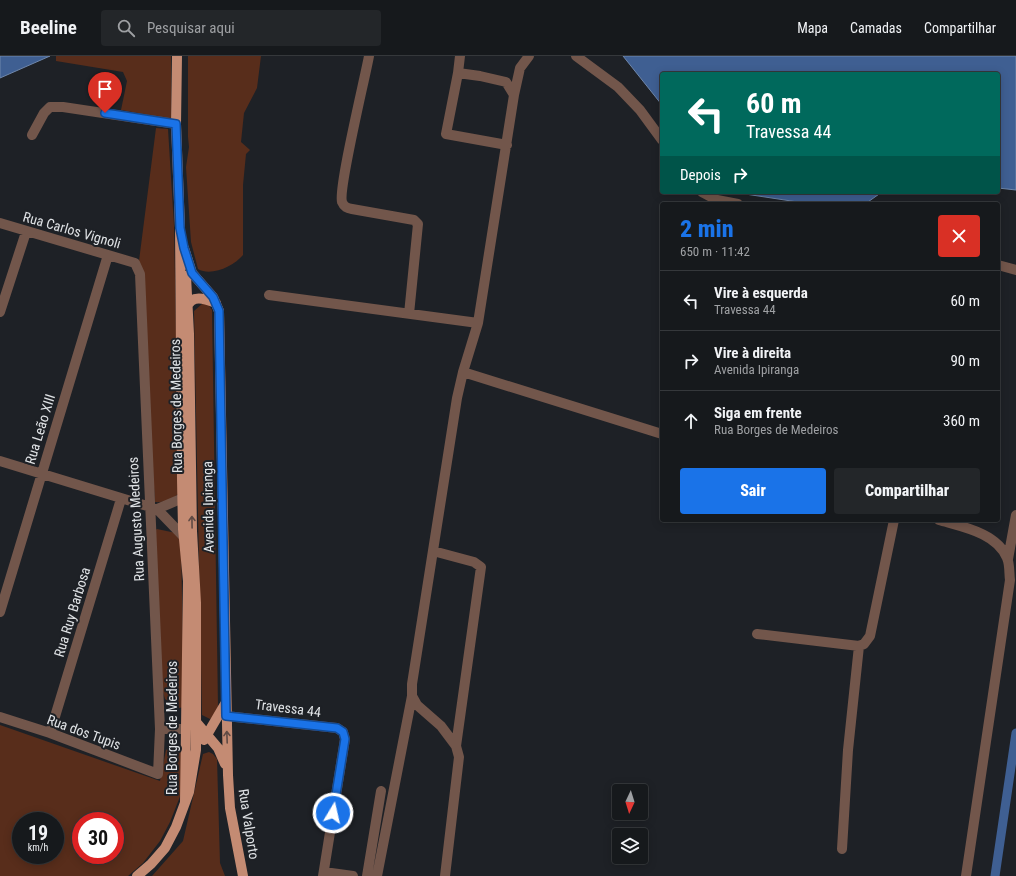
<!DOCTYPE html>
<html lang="pt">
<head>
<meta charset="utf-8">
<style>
	:root { --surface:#16191c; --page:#232629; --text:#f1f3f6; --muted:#9ea0a3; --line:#35383b; --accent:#1a73e8 }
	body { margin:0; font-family:"Roboto Condensed",sans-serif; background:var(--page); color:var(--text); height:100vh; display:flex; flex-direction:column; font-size:15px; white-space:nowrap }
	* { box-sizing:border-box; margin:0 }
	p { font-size:13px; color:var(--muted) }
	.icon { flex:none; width:22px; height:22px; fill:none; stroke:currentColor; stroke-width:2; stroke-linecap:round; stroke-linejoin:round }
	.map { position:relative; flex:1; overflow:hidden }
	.sheet { position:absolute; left:660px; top:146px; width:340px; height:320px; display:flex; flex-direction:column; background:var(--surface); border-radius:4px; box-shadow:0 2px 10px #0003,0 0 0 1px var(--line) }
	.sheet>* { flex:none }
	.top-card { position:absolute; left:660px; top:16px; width:340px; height:122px; border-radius:4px; box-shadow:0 2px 10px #0003,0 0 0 1px var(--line); background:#00695c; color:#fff; overflow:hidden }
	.needle { width:26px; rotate:184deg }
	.fabs { position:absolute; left:612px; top:728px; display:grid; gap:8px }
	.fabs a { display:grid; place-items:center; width:36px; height:36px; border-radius:4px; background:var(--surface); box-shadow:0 2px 10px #0003,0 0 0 1px var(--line); font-size:20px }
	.speed { position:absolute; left:12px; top:756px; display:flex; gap:8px; font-size:20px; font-weight:700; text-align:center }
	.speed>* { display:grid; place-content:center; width:52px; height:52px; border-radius:50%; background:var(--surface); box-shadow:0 2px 10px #0003,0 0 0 1px var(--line); line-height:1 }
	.speed small { font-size:10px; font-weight:400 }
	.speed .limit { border:6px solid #d22; background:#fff; color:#111 }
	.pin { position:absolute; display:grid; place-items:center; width:34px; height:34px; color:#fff; margin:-41px -17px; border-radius:50% 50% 50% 0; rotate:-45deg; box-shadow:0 0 4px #0007 }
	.pin .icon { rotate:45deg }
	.me { position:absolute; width:44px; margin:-22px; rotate:9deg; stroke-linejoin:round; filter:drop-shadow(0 0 3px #0008) }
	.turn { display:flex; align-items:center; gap:14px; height:84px; padding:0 20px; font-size:18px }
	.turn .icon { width:52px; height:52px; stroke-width:2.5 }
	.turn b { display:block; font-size:28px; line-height:34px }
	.then { display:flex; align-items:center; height:38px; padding:0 20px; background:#0003; gap:8px; font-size:15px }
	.round { display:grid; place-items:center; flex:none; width:42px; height:42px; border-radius:4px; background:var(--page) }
	.headline { display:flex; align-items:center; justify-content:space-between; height:68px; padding:0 20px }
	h1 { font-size:24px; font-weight:800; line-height:30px; color:var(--accent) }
	.primary-button { display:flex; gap:8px; margin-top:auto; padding:8px 20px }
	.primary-button a { flex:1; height:46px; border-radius:4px; background:var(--accent); color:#fff; font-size:16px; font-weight:800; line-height:46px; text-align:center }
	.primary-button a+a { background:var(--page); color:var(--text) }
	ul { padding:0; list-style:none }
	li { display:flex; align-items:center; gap:12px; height:60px; padding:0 20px; border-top:1px solid var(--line) }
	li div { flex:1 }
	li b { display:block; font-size:15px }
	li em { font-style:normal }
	header { display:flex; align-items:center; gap:24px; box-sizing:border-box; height:56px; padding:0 20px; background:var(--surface); border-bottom:1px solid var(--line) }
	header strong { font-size:19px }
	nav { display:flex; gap:22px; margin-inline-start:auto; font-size:14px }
	.search { width:280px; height:36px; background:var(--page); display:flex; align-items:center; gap:10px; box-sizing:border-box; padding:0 14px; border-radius:4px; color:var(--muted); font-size:15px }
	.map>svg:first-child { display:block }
</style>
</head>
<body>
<header>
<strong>Beeline</strong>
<div class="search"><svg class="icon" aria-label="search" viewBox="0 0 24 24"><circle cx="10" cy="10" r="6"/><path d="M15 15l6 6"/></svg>Pesquisar aqui</div>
<nav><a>Mapa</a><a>Camadas</a><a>Compartilhar</a></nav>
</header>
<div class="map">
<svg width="1016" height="820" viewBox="0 0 1016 820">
	<rect width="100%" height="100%" fill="#1e2126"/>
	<path fill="#582d1b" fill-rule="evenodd" d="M56,0h115v63l-50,-9 6,-29 -4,-9 -67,-11z
		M188,0h73l-4,32 -13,25 -3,29 9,8 -4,4 -3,31v70c-9,11 -32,22 -45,14l-7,-27 -5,-75 3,-20 -1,-10z
		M156,72l12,1 6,97 5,267c-6,6 -16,10 -24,9l-16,-241z
		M202,248h6l4,6 6,397 -4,10 -4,2 -8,-4 -8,-404z
		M157,473l19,4 5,8 3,166 -5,1 -14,-9 -3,-10 -8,-158z
		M0,669l160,56 6,-31 5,-4 6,-1 4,5v44l-11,28 -10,19 -17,22 -15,13h-128zM21,765h34v34h-34zM81,765h34v34h-34z
		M209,696l4,2 4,5 3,104 5,13h-73l31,-35 20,-87z"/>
	<path fill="#3f5f92" stroke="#6f87ab" d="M0,0h50l-50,22z
		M623,0h393v134l-18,-2v-114h-336v31z
		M732,136h150l-17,12h-54z"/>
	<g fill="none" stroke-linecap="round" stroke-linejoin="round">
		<path stroke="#3f5f92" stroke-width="9" d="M995,820l21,-143"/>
		<path stroke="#72564b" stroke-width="10" d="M369,0c-4,22 -31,133 -27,146 2,5 5,6 10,7l62,11 4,4 -9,90
			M460,0l-2,17 22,3 26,6 8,13 -36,228 -15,49
			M576,0l42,31 22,23 22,30
			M458,17l-12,61 61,11
			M514,39l6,-27 9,-12
			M32,79l12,-22 6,-6h13l113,17
			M702,136l15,8 21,4
			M0,167l135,40 5,11 20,455 -2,45 -108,-41 -50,-16
			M998,209l18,5
			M269,239l209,28
			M0,256l26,-80
			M0,405l157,48 27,28
			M157,453l26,-11
			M939,464c24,7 58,13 68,38 3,6 2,16 3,22l-44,296
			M433,495l41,11 7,5 -25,179
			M1008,503l8,-44
			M0,556l108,-357
			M757,578l102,12 5,-2 6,-8 24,-116
			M226,660l111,12 6,4 2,7 -22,137
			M160,673h21
			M50,677l71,-234
			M842,793l6,-99 11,-104
			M324,816l29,4
			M367,820l14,-85
			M377,820l35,-180
			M445,820l14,-119 -3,-11 -15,-20 -24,-21 -5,-9v-12l45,-286 6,-26 199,62"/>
		<path stroke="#c48b73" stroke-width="10" d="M177,0l-1,68 4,104 2,251 1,50 5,52 -3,221
			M184,192l8,25 21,24 6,14 9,464 2,33 13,68
			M187,251c5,-13 18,-8 29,-4
			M196,666l22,26 7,16
			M204,684l21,-36
			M137,820l14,-12 14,-16 11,-21 13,-35 7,-42v-147l-4,-72 -3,-197 -3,-58"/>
	</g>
	<defs><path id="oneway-shaft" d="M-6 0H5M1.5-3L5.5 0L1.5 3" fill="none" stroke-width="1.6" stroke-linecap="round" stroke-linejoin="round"/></defs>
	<g stroke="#604b45">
		<use href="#oneway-shaft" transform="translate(192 466) rotate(-91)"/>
		<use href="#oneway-shaft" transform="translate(227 681) rotate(-92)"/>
	</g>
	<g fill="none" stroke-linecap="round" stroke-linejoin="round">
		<defs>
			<path id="route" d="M105,57l71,11 4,104 4,20 8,25 21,24 6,14 7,405 111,12 6,4 2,7 -12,74"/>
		</defs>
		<use href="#route" stroke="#114b97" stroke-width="10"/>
		<use href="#route" stroke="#1a73e8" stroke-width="7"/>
	</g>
	<g text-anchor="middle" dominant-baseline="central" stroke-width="4" stroke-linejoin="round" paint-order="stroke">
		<g font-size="14" fill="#e0e3e6" stroke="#1e2126">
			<text transform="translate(72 174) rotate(16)">Rua Carlos Vignoli</text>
			<text transform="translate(176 350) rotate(-91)">Rua Borges de Medeiros</text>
			<text transform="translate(40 373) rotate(-73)">Rua Leão XIII</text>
			<text transform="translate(208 451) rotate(-91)">Avenida Ipiranga</text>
			<text transform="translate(136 463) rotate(-93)">Rua Augusto Medeiros</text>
			<text transform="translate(72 556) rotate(-73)">Rua Ruy Barbosa</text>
			<text transform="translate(288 652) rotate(7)">Travessa 44</text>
			<text transform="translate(172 672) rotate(-90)">Rua Borges de Medeiros</text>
			<text transform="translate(84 676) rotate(20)">Rua dos Tupis</text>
			<text transform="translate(249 768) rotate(81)">Rua Valporto</text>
		</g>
	</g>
</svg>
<div class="fabs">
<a><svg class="needle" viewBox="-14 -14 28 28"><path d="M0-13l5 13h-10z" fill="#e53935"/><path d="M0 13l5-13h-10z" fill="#9ea0a3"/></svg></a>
<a><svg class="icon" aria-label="layers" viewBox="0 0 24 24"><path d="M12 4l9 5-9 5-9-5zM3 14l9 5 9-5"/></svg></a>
</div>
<div class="speed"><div>19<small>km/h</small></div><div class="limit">30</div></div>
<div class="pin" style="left:105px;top:57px;background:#d93025"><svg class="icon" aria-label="arrive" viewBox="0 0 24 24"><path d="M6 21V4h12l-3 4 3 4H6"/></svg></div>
<svg class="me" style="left:333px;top:757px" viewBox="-20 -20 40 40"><circle r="17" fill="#1a73e8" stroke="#fff" stroke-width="3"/><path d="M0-11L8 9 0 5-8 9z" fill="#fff"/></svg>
<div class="top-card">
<div class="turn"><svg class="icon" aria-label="left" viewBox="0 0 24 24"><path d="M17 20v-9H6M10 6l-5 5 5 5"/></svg><div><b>60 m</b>Travessa 44</div></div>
<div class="then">Depois<svg class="icon" aria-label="right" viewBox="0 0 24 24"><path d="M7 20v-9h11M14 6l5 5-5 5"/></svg></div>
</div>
<section class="sheet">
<div class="headline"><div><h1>2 min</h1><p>650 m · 11:42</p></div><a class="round" style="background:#d93025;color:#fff"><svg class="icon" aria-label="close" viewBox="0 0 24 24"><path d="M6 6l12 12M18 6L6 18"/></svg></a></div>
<ul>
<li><svg class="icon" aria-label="left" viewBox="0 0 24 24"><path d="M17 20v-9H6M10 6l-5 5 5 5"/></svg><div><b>Vire à esquerda</b><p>Travessa 44</p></div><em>60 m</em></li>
<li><svg class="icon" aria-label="right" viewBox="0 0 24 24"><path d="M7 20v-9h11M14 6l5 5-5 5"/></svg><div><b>Vire à direita</b><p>Avenida Ipiranga</p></div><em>90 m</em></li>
<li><svg class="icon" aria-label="ahead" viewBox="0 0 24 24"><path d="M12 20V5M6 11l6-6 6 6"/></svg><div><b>Siga em frente</b><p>Rua Borges de Medeiros</p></div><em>360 m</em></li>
</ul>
<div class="primary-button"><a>Sair</a><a>Compartilhar</a></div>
</section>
</div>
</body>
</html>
